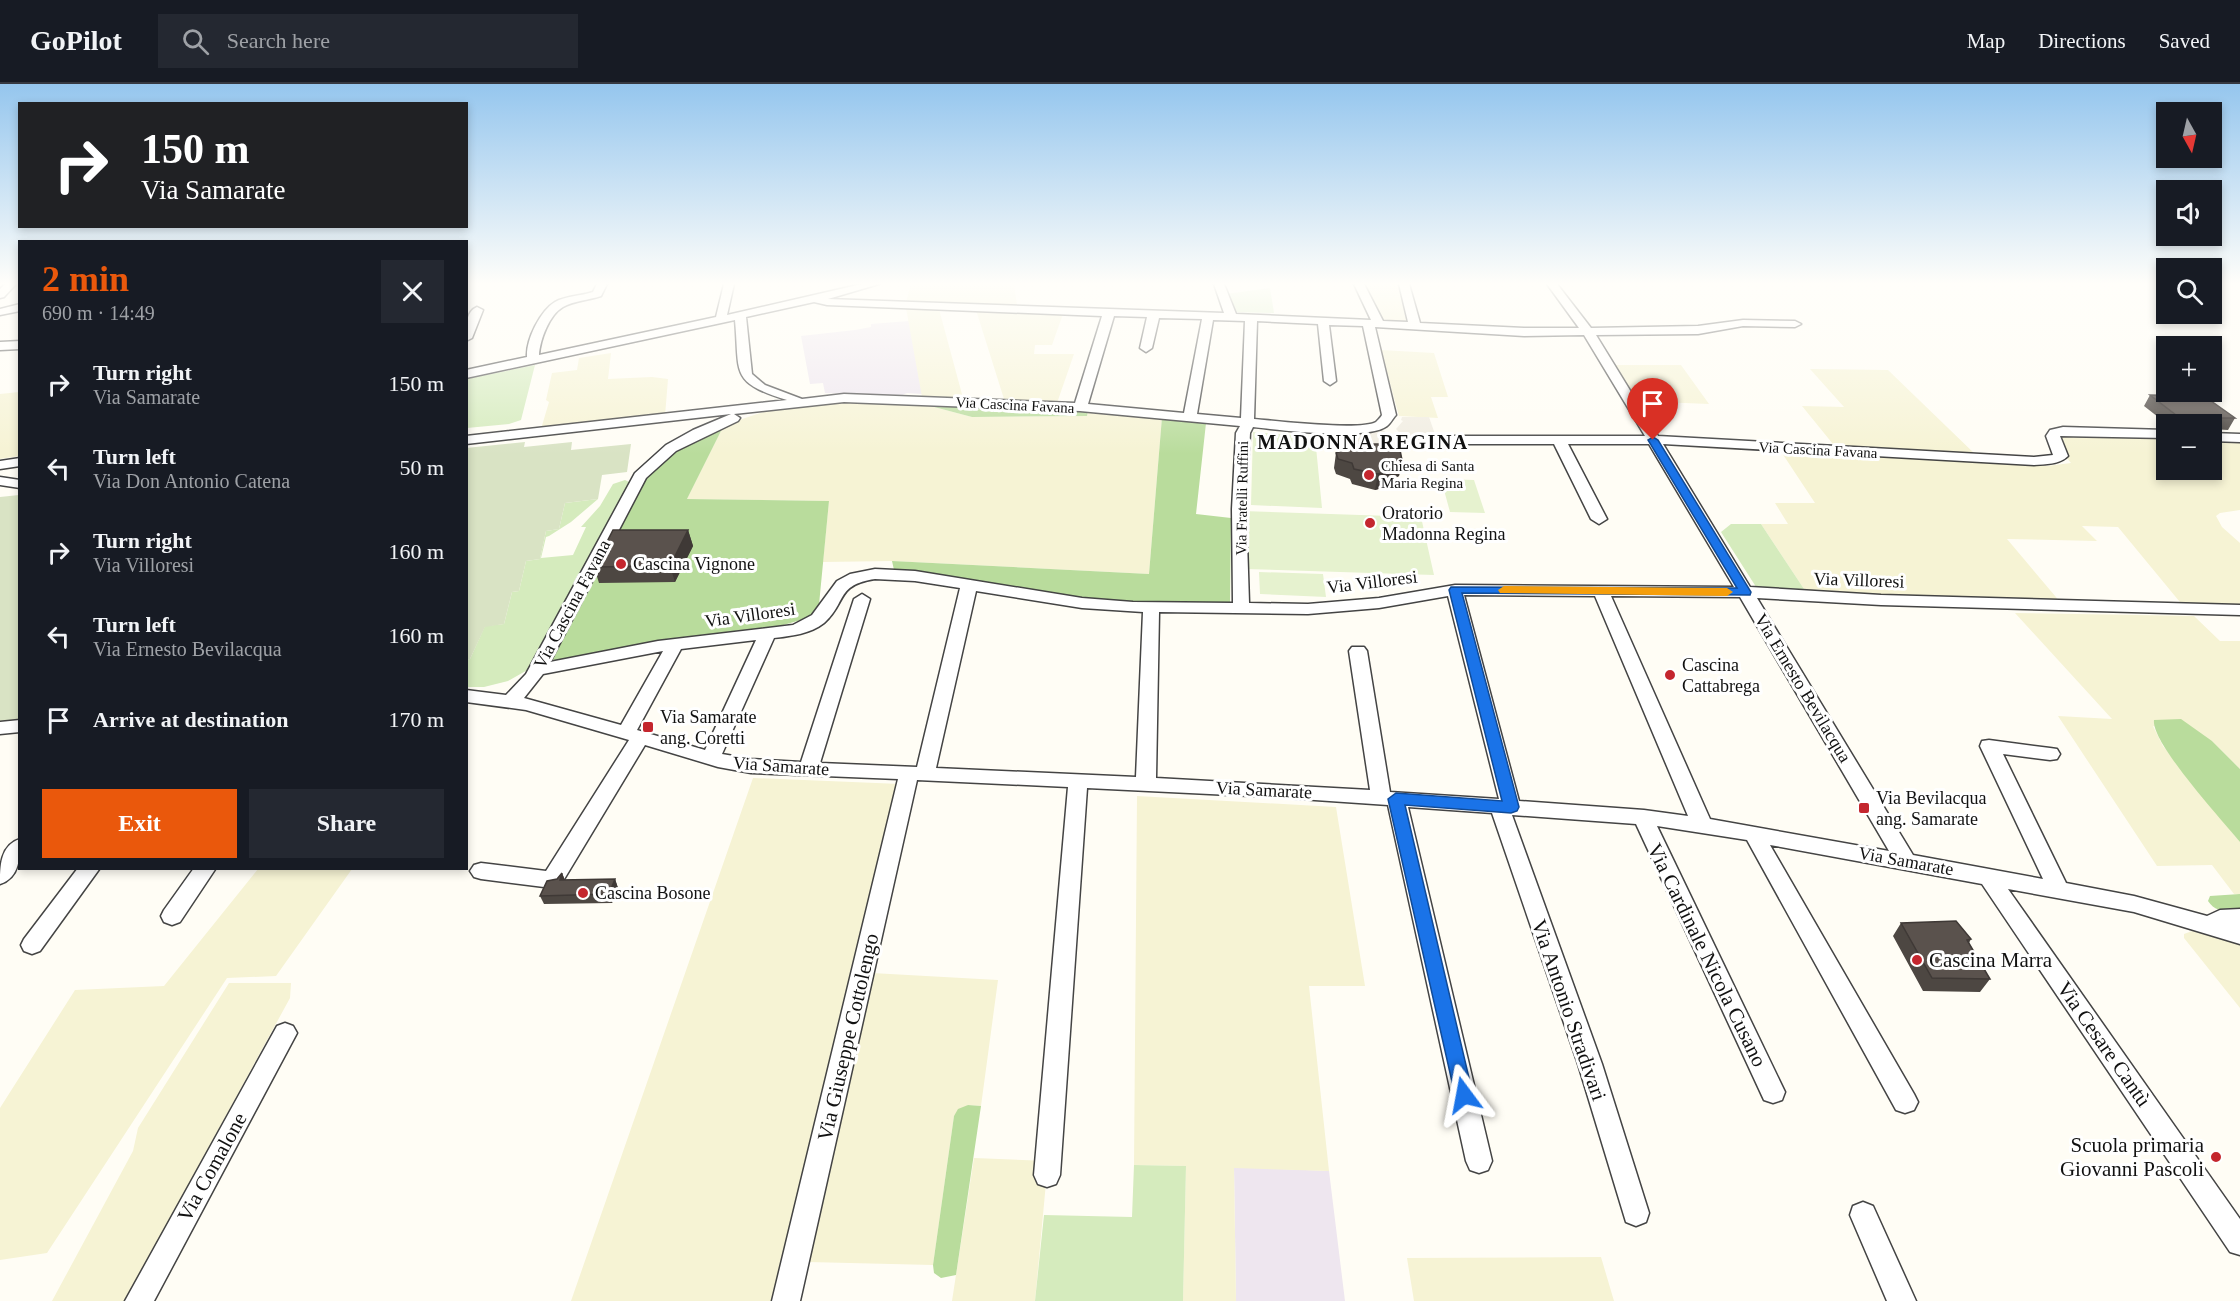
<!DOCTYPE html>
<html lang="en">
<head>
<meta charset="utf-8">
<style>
	:root { --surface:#171b24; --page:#242831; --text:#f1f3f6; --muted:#9ea1a6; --line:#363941; --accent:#ea580c }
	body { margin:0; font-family:Georgia,serif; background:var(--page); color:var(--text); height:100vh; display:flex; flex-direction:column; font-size:22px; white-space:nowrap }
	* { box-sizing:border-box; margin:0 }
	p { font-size:20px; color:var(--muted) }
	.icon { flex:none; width:33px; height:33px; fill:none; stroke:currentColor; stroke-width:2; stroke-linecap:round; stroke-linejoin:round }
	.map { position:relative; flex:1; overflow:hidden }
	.drawer { position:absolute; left:18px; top:156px; width:450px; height:630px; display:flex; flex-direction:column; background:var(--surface); border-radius:0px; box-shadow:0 3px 9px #0003 }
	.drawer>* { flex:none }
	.guide { position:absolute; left:18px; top:18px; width:450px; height:126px; border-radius:0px; box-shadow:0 3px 9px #0003; background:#202124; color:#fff; overflow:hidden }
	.needle { width:39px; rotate:172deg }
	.tools { position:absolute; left:2156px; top:18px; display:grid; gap:12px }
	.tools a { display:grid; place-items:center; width:66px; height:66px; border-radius:0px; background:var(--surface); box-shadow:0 3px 9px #0003; font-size:30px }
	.pin { position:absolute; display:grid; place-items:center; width:51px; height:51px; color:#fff; margin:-62px -26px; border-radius:50% 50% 50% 0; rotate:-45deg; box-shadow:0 0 6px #0007 }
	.pin .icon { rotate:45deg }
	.me { position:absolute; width:66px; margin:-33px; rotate:347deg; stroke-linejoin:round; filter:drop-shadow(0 0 4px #0008) }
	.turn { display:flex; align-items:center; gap:21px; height:126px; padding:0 24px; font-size:27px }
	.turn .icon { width:78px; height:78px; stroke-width:2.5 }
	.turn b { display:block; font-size:42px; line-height:51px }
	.round { display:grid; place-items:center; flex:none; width:63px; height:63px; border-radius:0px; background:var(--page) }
	.head { display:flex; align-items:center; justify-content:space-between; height:102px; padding:0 24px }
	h1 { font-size:36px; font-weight:700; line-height:45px; color:var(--accent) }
	.cta { display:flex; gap:12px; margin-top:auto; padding:12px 24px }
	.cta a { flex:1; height:69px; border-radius:0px; background:var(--accent); color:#fff; font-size:24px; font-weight:700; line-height:69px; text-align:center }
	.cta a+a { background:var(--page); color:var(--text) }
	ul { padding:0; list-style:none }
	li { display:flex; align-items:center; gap:18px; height:84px; padding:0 24px }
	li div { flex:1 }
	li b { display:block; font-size:22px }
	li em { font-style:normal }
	header { display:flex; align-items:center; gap:36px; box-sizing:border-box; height:84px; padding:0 30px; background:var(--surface); border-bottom:2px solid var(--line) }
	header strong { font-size:28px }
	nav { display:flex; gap:33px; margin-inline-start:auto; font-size:21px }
	.search { width:420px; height:54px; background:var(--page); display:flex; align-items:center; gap:15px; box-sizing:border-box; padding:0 21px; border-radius:0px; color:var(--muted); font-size:22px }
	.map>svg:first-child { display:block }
</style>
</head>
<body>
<header>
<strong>GoPilot</strong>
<div class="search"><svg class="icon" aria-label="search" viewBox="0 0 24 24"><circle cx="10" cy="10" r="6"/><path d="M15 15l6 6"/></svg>Search here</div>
<nav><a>Map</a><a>Directions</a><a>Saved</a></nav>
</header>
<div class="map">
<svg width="2240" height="1217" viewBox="0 0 2240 1217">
	<rect width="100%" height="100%" fill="#fffdf5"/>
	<path fill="#eee6ef" d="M909,237l13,73 -15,-1 -7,3 -75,-3 -2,-10 -13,1 -9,-48 54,-6 16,-3v-3z
		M1234,1083l95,4 16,130h-109z"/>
	<path fill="#f6f3d4" d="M911,200h103l3,22 -111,-4z
		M1363,200h35l9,38 -26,-2z
		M906,224l33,1 24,89 -41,-1z
		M976,226l87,4 -11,31h-17l-1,9h40l-17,49 -53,-4z
		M1381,266l53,3 14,44h-17l7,21 -39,-2z
		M611,269l-3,26 44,-2 16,2 -3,37 -124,13 8,-27 -3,-2 6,-27 25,-3 2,-12z
		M1616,281h65l28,39 -72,-3z
		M1810,285l78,1 89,86 -140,-7 -35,-43 42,1z
		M19,308v64l-19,3v-65z
		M832,317l87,2 53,14 115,-1 1,-5 74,6 -13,157 -257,-13 -69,1 6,-61 -142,-2 37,-74 45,-15z
		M2059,352h107v34h45v-31l29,1v70l-20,3 -4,3 6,11 18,16v65l-56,-1 -66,-80 -36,-1 15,15 -90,-2 54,64 -255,-11 -45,-68h27l-13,-21h40l-35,-53 267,16 24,-3 -5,-6z
		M2015,529l179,3 26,25h20v128l-28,-28 -59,-15 10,20 77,96v52h-6l-22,-29 -55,1 -99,-150 54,3z
		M753,694l147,6 -123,517h-206z
		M1137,712l199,11 29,179h-56l20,185 -95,-3 2,133h-53l3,-135 -52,-1z
		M258,785h94l-76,107 -49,2 -180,275 -47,7v-152l75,-118 89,-4z
		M2192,847l48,11v66l-56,-70v-4z
		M872,889l126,7 -17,126 -13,-1 -14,11 -21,149 -125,-3z
		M229,899h62l-1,15 -165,303h-73l81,-150 5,-23z
		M974,1074l74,3 -13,140h-83z
		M1601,1173l13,44h-200l-7,-43z"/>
	<path fill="#d5ebbd" d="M1270,204l4,25 -41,-1 -7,-18z
		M535,281l-14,55 -12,4 -42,4v-49z
		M625,396l4,2 -1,4 -97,182 -23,13 -24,6h-17l-1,-27 4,-1 15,-33 19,-2 8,-32 7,-1 7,-30 14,-2 6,-28 13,-2 6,-26 33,-4 -27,23 -22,14 -3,1 -5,21 32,-3 13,-28h-5l19,-21 13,-22z
		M1731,440h30l45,68 -48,-2 -37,-58z
		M1134,1081l52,1 -3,135h-148l9,-86 88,2z"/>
	<path fill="#b9dc9c" d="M919,319l169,8 -1,5 -115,1z
		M1162,333l44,6 -10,91 35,4 -1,85 -66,1 -77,-5 -193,-29 -2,-9 257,13z
		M724,341l-37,74 142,2 -11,114 -38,11 -114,13 -121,25 104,-193 46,-34z
		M2181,635l31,22 28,28v73c-17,-21 -89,-99 -86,-122z
		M2240,810v17c-13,0 -24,2 -32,-10l2,-5z
		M968,1021l13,1 -25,169 -15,3 -7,-5 -1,-8 21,-149 4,-7z"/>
	<path fill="#d9e3c4" d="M525,358l-1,5 48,-5 -1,8 60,-6 -4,28 -25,3 -4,24 -33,4 -6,26 -13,2 -6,28 -14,2 -7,30 -7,1 -8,32 -19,3 -15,32 -3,1 -1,-212z
		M19,411v224l-19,3v-225z"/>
	<path fill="#e6f2cf" d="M1253,348l62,5 7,71 -71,-3z
		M1441,395l33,1 11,33 -35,-1z
		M1242,427l179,6 13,58 -189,-6z
		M1259,488l64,2 3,23 -66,-3z"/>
	<path fill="#f1ede2" d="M1402,333h27l9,26h-34l-5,-8 2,-1 -5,-5 7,-8 -2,-1z
		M1381,345l9,6 5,12 -73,-3 -1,-12z"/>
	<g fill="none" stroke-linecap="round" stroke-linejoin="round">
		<defs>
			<path id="minor" d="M5,200h11l-12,13 -4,1v-9z
				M597,200h10l-6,12c-12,4 -28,5 -38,11 -14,8 -23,33 -24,48l177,-38 8,-33h10l-7,31 135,-31h17l-51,15 396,14 -10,-29h10l12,30 135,6 -17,-36h10l19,37 25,1 -9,-38h10l11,39 104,5h55l-32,-44h10l34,44 107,-2 45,-6 52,1 6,3 -6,3 -52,-1 -45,8 -102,1 62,101 376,21 19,-2 -7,-19 4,-6 13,-3 103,3v8l-106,-2 8,20c-9,9 -22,8 -34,9l-371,-21 87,143 131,8 359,10v10l-359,-10 -124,-7 156,257 130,24 -63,-133 2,-5 7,-1 61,8 7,1 3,5 -3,5 -7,1 -47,-6 63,129 68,13 73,20 13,-6 20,-1v35l-106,-32 -126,-23 232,330v36l-10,-3 -248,-368 -212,-39 144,249 4,8 -4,8 -9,3 -9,-3 -149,-270 -90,-14 128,266 -3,8 -9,3 -9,-3 -128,-276 -124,-9 90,249 47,149 -3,9 -10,4 -10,-4 -48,-158 -86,-251 -84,-6 84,354 -4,9 -9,3 -9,-3 -4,-9 -78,-356 -117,-8 -184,-9 -27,387 -4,9 -9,3 -9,-3 -4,-9 34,-388 -151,-7 -117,521h-28l126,-522 -147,-6 -33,-6 -73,-22 -85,141 -8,2 -71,-9 -7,-2 -4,-6 4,-6 7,-2 65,8 83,-131 -103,-30 -60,-8v-12l40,5 20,-21 109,-201 31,-28 27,-15 38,-16 -265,30v-8l321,-36c-58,-18 -47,-26 -52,-80l-269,58v-8l61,-13c-1,-17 13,-46 28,-55 10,-6 26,-6 38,-10zM814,218l13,3 275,11 -27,87 -231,-9 -42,5 -37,-14 -13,-11 -6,-57zM1114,232l33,1 -7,31 6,4 6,-4 7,-30 43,1 -18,94 -96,-9zM1213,236l32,1 -4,97 -44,-4zM1257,237l61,3 6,57 6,4 6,-4 -7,-56 34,1 19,89c-1,2 -4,5 -6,7 -16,9 -100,-1 -122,-3zM1375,243l149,9 60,-1 61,101h-208l-7,4 7,4h117l37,75 8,5 8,-5 -39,-75h81l85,143 -279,-2 -76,13 -71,6 -59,-1 -3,-94 4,-76 3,-6c25,3 115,14 134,-1 3,-2 6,-8 9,-11zM844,318l236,9 160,15 -4,7 -4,76 1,94 -100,-1 -51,-4 -167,-27 -40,-2 -25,5 -13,7 -25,34 -19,10 -135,16 -108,21 96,-184 30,-27 62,-30 2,-3 -6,-4zM875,495l40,2 45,7 -43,179 -97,-4 50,-164 -8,-5 -8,5 -53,163 -50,-3 -29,-5 52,-116c17,-2 36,-4 50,-15 23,-20 11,-38 51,-44zM976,507l106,17 61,4 -7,165 -200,-9zM1464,511l131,1 93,220 -44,-6 -125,-9zM1448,512l51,203 -109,-7 -23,-141 -3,-4h-12l-3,4 21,139 -214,-12 3,-166 149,2 71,-6zM1611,512l129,1 149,254 -179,-32zM756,556l-51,110 -68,-20 44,-81zM663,567l-42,74 -97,-27 19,-24z
				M20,220v7l-20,4v-6z
				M477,223l6,3 -11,28 -6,3c0,-12 -1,-29 11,-34z
				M20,257v8l-20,1v-8z
				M2211,349l29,1v8l-29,-1z
				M20,374v8l-20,3v-8z
				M0,393l20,3v8l-20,-3z
				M20,636v12l-20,2v-12z
				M20,755c0,17 0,39 -20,45 0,-17 0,-39 20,-45z
				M78,784h22l-60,83 -8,3 -8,-3 -3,-6 3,-6z
				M194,784h22l-36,54 -8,3 -8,-3 -3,-6 3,-6z
				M285,939l8,3 4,7 -143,268h-29l152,-275z
				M1863,1118l10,4 43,95h-29l-37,-86 3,-9z"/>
		</defs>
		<use href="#minor" stroke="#444" stroke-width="3"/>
		<use href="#minor" fill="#fff" fill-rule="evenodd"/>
	</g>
	<path fill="#4d4742" d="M2150,311l85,23 -7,12 -17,-1v-5h-44l-23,-18z
		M1336,369l66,7 -3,16 -9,4 -1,6 -14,4 -23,-6 -2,-5 -14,-5 -2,-6z
		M688,446l5,16 -18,36 -76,1 -5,-16z
		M562,789l3,7 50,-1 3,9 -6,15 -68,1 -4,-8 17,-17z
		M1901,839l70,16 -2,4 21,36 -10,13 -57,-1 -30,-55z"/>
	<path fill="#3f3936" d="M1402,376l-3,16 -9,4 -1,6 -14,4 3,-16 13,-9z
		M688,446l5,16 -18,36 -5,-16z
		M562,789l3,8 -5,-1z
		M615,795l3,9 -6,15 -3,-9z"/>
	<path fill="#5a524d" stroke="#3f3936" stroke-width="1.5" d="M2150,311l54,1 31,22h-55z
		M1358,360h21l12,6h9l2,10 -11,5v5l-13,4 -24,-5 -2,-6 -14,-4 -2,-6z
		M613,446h75l-18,36 -76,1z
		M562,789l-2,7 55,-1 -6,15 -69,2 7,-15 10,-2z
		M1956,837l15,18 -4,1 23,39 -58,-1 -31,-55z"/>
	<linearGradient id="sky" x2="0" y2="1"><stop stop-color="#95c6ee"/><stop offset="0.54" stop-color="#fffefa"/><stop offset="1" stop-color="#fffefa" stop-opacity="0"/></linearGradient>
	<rect width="2240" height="370" fill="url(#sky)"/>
	<path fill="#1a73e8" stroke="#114b97" stroke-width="1.5" d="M1653,353l5,3 93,152 -1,3 -288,-2 57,214 -2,4 -6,2 -106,-8 68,290 -2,6 -7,3 -7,-3 -2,-6 -67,-296 8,-6 106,8 -53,-211 2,-3 286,1 -89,-148z"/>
	<path fill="#f59e0b" d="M1504,502l223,2 6,4 -6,4 -227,-3 -2,-3z"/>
	<g fill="#c4262e" stroke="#fff" stroke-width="2">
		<circle cx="1369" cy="391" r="6"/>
		<circle cx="1370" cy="439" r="6"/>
		<circle cx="621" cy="480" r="6"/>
		<circle cx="1670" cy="591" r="6"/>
		<rect x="642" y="637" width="12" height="12" rx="3"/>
		<rect x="1858" y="718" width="12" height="12" rx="3"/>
		<circle cx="583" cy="809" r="6"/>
		<circle cx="1917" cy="876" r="6"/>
		<circle cx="2216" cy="1073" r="6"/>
	</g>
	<g text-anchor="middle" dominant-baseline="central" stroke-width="6" stroke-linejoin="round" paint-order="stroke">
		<g font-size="15" fill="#111" stroke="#fff">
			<text transform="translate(1015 321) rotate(3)">Via Cascina Favana</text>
			<text transform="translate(1818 366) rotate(3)">Via Cascina Favana</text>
			<text transform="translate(1242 414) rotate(-89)">Via Fratelli Ruffini</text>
		</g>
		<g font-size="15" fill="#111" stroke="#fff" text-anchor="start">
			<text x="1381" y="382">Chiesa di Santa<tspan x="1381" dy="17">Maria Regina</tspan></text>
		</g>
		<g font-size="18" fill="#111" stroke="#fff" text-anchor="start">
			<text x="1382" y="429">Oratorio<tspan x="1382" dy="21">Madonna Regina</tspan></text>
			<text x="633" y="480">Cascina Vignone</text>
			<text x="1682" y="581">Cascina<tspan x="1682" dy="21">Cattabrega</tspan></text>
			<text x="660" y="633">Via Samarate<tspan x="660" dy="21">ang. Coretti</tspan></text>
			<text x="1876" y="714">Via Bevilacqua<tspan x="1876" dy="21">ang. Samarate</tspan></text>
			<text x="595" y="809">Cascina Bosone</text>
		</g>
		<g font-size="18" fill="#111" stroke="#fff">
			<text transform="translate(1859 496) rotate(2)">Via Villoresi</text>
			<text transform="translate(1372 498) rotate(-7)">Via Villoresi</text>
			<text transform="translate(572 520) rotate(-62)">Via Cascina Favana</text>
			<text transform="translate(750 531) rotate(-8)">Via Villoresi</text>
			<text transform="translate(1803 604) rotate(59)">Via Ernesto Bevilacqua</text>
			<text transform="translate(781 682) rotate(4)">Via Samarate</text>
			<text transform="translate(1264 706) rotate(3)">Via Samarate</text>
			<text transform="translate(1906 777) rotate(10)">Via Samarate</text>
		</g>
		<g font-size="20" font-weight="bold" letter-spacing="1.5" fill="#111" stroke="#fff">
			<text x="1363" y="358">MADONNA REGINA</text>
		</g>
		<g font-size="21" fill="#111" stroke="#fff">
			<text transform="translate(1707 871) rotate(64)">Via Cardinale Nicola Cusano</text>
			<text transform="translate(1569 926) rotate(71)">Via Antonio Stradivari</text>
			<text transform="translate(848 953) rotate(-77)">Via Giuseppe Cottolengo</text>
			<text transform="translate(2104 960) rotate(55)">Via Cesare Cantù</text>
			<text transform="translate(212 1083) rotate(-61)">Via Comalone</text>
		</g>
		<g font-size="21" fill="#111" stroke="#fff" text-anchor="start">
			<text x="1929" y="876">Cascina Marra</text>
			<text x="2204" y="1061" text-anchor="end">Scuola primaria<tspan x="2204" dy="24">Giovanni Pascoli</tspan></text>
		</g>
	</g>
</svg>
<div class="tools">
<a><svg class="needle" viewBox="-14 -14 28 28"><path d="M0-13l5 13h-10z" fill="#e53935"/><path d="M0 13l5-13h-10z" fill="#9ea1a6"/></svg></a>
<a><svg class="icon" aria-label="sound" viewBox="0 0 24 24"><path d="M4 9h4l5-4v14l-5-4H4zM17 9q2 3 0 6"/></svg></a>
<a><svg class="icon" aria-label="search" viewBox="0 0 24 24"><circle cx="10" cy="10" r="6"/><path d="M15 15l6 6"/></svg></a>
<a>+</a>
<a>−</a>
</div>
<div class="pin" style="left:1653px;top:356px;background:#d93025"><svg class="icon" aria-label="arrive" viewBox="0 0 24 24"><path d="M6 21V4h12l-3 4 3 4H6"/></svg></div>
<svg class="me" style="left:1464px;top:1011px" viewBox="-20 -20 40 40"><path d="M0-17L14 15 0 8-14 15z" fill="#1a73e8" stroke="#fff" stroke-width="4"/></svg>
<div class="guide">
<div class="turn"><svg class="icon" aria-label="right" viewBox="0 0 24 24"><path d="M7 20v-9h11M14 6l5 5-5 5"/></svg><div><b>150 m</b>Via Samarate</div></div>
</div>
<section class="drawer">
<div class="head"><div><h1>2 min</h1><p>690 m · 14:49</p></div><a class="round"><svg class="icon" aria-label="close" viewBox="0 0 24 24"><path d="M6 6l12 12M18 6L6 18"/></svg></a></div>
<ul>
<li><svg class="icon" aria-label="right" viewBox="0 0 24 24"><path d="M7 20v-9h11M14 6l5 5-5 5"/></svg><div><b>Turn right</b><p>Via Samarate</p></div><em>150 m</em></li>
<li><svg class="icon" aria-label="left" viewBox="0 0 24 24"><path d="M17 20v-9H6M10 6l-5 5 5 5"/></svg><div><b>Turn left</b><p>Via Don Antonio Catena</p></div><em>50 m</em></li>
<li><svg class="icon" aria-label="right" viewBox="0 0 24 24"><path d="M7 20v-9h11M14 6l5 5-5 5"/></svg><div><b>Turn right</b><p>Via Villoresi</p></div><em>160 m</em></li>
<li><svg class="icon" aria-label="left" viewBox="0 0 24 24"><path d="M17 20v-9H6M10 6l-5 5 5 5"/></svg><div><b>Turn left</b><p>Via Ernesto Bevilacqua</p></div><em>160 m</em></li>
<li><svg class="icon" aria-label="arrive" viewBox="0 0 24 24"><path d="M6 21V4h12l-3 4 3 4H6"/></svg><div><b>Arrive at destination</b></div><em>170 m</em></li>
</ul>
<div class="cta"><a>Exit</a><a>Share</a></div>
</section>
</div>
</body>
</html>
